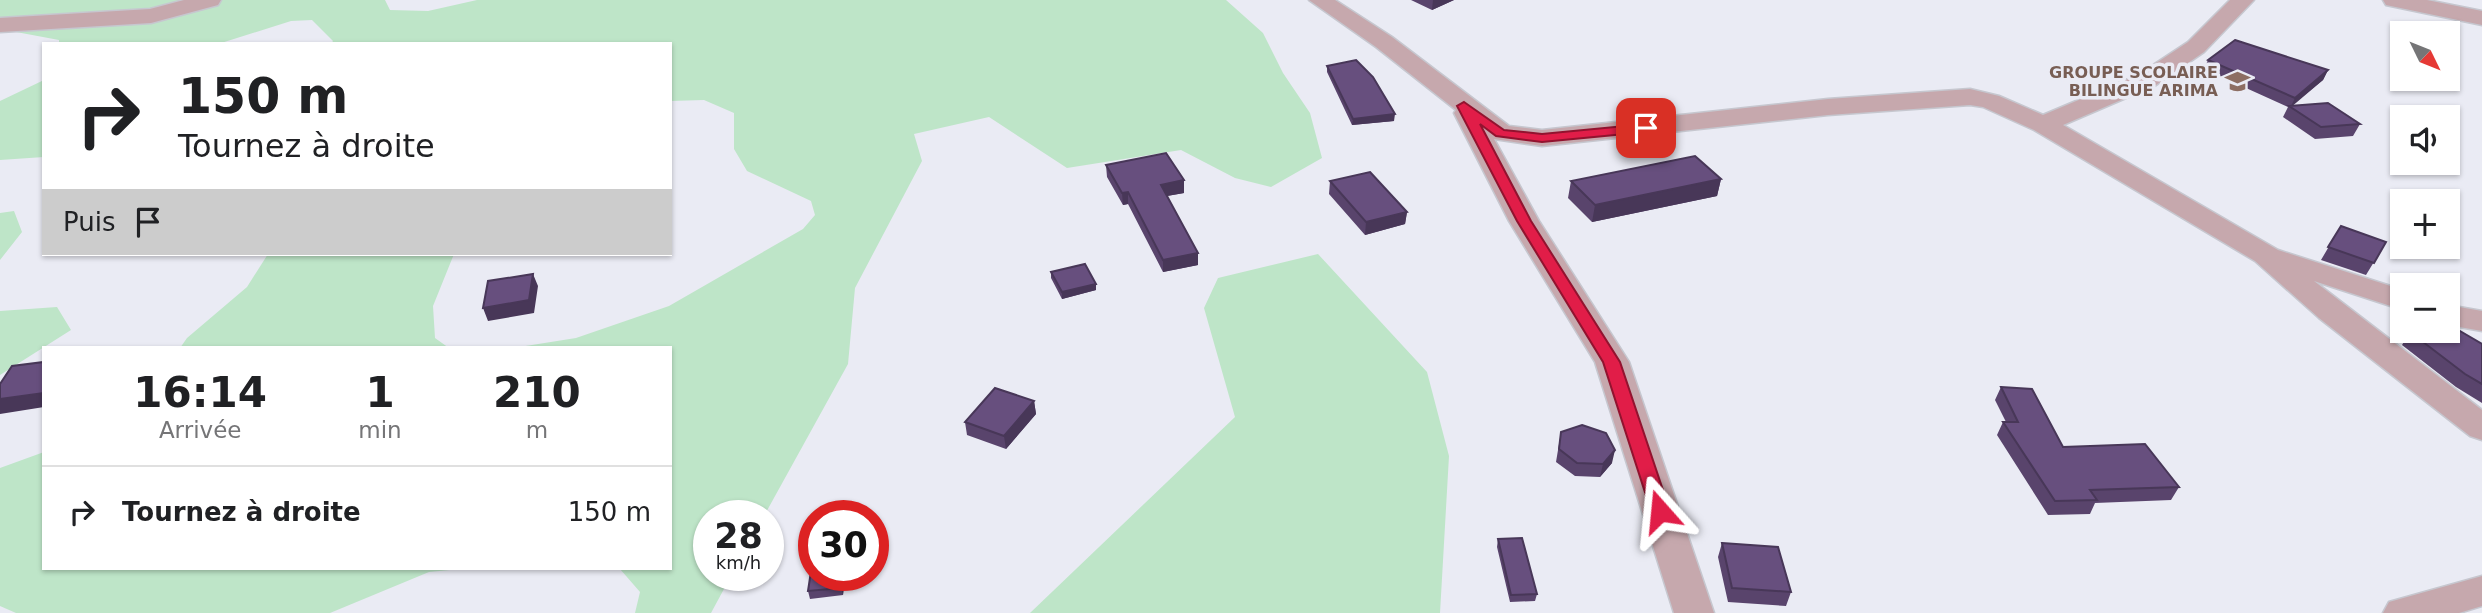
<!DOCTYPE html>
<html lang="fr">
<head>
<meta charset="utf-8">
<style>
	:root { --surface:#fff; --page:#f2f2f2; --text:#202124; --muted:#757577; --line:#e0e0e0 }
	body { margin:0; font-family:"DejaVu Sans",sans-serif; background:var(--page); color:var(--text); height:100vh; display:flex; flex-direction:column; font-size:26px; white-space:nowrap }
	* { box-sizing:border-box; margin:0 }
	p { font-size:23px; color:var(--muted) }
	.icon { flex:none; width:38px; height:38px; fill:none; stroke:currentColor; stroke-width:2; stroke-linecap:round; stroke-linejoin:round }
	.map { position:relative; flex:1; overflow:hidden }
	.panel { position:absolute; left:42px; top:346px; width:630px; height:224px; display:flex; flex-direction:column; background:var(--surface); border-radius:0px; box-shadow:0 2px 5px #0004 }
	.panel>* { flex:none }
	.top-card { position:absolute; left:42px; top:42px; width:630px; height:214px; border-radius:0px; box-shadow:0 2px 5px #0004; background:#fff; color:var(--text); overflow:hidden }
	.needle { width:46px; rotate:133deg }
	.buttons { position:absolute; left:2390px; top:21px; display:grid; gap:14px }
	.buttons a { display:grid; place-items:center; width:70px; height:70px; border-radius:0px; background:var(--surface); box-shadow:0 2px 5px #0004; font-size:35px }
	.speed { position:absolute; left:693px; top:500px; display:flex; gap:14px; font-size:35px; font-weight:700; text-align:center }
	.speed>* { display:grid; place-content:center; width:91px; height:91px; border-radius:50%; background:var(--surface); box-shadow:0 2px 5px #0004; line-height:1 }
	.speed small { font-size:18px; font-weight:400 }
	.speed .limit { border:10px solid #d22; background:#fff; color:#111 }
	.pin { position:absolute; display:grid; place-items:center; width:60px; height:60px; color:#fff; margin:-30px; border-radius:14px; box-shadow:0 4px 10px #0006 }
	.me { position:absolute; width:77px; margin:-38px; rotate:342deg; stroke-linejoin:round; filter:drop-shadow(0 0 5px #0008) }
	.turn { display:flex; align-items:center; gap:24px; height:147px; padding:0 21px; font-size:32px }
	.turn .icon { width:91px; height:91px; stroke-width:2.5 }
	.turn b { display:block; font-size:49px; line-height:60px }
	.then { display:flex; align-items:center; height:66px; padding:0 21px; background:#0003; gap:14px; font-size:26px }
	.eta { display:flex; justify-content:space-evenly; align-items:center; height:119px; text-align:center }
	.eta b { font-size:42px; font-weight:600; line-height:49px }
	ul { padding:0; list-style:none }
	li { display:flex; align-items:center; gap:21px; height:91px; padding:0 21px; border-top:2px solid var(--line) }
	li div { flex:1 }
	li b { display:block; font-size:26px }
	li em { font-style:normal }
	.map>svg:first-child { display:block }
</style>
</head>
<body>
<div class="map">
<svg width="2482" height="613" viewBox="0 0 2482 613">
	<rect width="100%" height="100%" fill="#eaebf4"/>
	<path fill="#bee5c8" d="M0,0h385l5,10 38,1 49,-11h749l37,33 20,40 27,40 12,45 -51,29 -36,-9 -54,-28 -114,18 -78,-51 -75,17 8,27 -67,127 -7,76 -84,152h-55v60h22l-20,37h-76l5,-21 -20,-23h50v-221h-191h34l63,-10 93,-32 134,-77 12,-14 -4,-14 -64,-30 -13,-22v-36l-30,-13 -34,1v-57h-339l2,-3 -21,-21 -21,1 -73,23h-159v-4l-59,-11z
		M44,80v77l-44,3v-59z
		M14,211l8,21 -22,28v-47z
		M268,254h186l-21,52 2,32 14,10h-269l7,-10 60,-51z
		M1318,254l109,118 22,84 -9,157h-410l205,-196 -31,-109 14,-30z
		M57,307l14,23 -71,45v-64z
		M44,452v117h416l-31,3 -99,41h-314l-16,-7v-138z"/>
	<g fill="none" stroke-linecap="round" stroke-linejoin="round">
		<defs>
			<path id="minor" d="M184,0h37l-3,5 -67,18 -151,9v-14l150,-9z
				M1309,0h26l57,37 117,89 33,4 286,-31 142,-10 29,7 44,19 95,-40 50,-33 42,-42h24l-50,52 -48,33 -93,40 215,125 125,40v20l-89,-29 168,129v30l-12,-4 -151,-118 -64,-57 -221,-131 -51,-23 -13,-2 -142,10 -286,31 -48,-7 45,82 90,141 85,251h-40l-79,-251 -86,-141 -55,-108 2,-3 -80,-63z
				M2383,0h44l55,11v14l-96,-20z
				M2448,305l34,6v20l-34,-6z
				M2482,576v30l-23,7h-76l6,-11z"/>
		</defs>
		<use href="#minor" stroke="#c6c7cf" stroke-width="3"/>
		<use href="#minor" fill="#c6a8ad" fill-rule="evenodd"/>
	</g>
	<path fill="#59446c" d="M1411,0h43l-22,10z
		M2208,60l120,10 -5,10 -31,25 68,19 -7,12 -38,3 -32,-22 5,-10 -84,-38z
		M1327,66l67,55 -42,4 -25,-53z
		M1106,165l78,15v13l-17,3 31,69 -35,7 -35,-68 -5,1 -16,-28z
		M1721,179l-4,17 -125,26 -24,-24 3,-17z
		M1330,181l77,31 -2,12 -40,11 -36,-41z
		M2341,226l45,16 -20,33 -45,-15z
		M1051,272l45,18 -34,9 -11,-21z
		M2410,332l72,12v59l-26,-16 -54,-42z
		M2001,387l62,60 116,40 -8,13 -76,3 -5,11 -42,1 -51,-80 6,-13h3l-11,-22z
		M1034,401l2,13 -30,35 -39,-14 -2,-13z
		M1561,432l51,31 -12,14 -25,-1 -19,-14z
		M1498,539l39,55 -2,7 -25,1 -13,-55z
		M1722,543l69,49 -5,14 -58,-4 -10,-45z
		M814,576h31l-2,19 -33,4 -2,-8z"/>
	<path fill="#483758" d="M1433,0h21l-22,10z
		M2328,70l-5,10 -33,28 5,-10z
		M1395,114l-1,7 -42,4 1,-6z
		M1721,179l-4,17 -125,26 3,-17z
		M1184,180v13l-23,4v-12z
		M1128,192v12l-5,1 -1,-12z
		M1407,212l-2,12 -40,11 1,-13z
		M1198,253v12l-35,7v-12z
		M533,274l5,12 -4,27 -46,8 -5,-13z
		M1096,284v6l-34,9v-7z
		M44,393v14l-44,7v-15z
		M1034,401l2,13 -30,35 -2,-13z
		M1615,450l-3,13 -12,14 3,-13z
		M842,576h3l-2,19 -2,-7z"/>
	<path fill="#674f7e" stroke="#483758" stroke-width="2" d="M2235,40l93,30 -33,28 -87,-38z
		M1356,60l17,17 22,37 -42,5 -26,-53z
		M2328,103l32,21 -39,3 -32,-21z
		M1166,153l18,27 -23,5 37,68 -35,7 -35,-68 -6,1 -16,-28z
		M1695,156l26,23 -126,26 -24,-24z
		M1370,172l37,40 -41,10 -36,-41z
		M2341,226l45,16 -12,21 -46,-16z
		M1085,264l11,20 -34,8 -11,-20z
		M533,274l-4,26 -46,8 5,-27z
		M2448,324l34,20v40l-17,-10 -55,-42 4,-1h34z
		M44,362v31l-44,6v-15l12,-18z
		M2001,387l31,2 31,58 82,-3 34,43 -89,3 7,10 -42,1 -52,-79h15z
		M995,388l39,13 -30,35 -39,-14z
		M1582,425l24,8 9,17 -12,14 -26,-1 -18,-14 2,-17z
		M1522,538l15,56 -26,1 -13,-56z
		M1722,543l56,4 13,45 -59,-4z
		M814,552v24h28l-1,12 -33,3z"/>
	<path fill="#e11d48" stroke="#92132f" stroke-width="2" d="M1464,102l40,28 38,4 104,-10 6,4 -6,4 -104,10 -46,-6 -16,-12 51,97 89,141 50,149 -3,5h-13l-3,-5 -48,-149 -86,-141 -60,-115z"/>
	<defs>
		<symbol id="school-bare" viewBox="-9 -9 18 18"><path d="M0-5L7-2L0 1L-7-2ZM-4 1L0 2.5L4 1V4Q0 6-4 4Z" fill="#8d6e63" stroke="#eaebf4" stroke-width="2.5" paint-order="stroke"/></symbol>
	</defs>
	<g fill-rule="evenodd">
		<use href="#school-bare" x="2220" y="64" width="35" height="35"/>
	</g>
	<g text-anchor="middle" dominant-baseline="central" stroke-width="7" stroke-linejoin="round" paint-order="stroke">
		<g font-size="16" font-weight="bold" fill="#785e54" stroke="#eaebf4" text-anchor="end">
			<text x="2218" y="72">GROUPE SCOLAIRE<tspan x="2218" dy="18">BILINGUE ARIMA</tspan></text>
		</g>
	</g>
</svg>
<div class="buttons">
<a><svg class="needle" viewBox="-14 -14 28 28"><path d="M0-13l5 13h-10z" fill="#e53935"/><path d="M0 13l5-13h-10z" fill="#757577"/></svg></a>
<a><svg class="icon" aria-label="sound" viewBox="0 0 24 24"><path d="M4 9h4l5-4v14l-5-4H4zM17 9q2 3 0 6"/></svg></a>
<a>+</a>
<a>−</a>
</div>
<div class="speed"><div>28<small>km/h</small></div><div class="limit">30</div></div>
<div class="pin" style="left:1646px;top:128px;background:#d93025"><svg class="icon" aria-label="arrive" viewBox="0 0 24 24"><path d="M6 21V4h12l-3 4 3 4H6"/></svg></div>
<svg class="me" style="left:1660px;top:511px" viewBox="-20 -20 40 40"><path d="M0-17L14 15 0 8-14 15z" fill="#e11d48" stroke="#fff" stroke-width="4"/></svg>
<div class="top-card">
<div class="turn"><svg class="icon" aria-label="right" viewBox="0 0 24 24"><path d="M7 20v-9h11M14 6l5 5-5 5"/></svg><div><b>150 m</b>Tournez à droite</div></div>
<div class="then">Puis<svg class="icon" aria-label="arrive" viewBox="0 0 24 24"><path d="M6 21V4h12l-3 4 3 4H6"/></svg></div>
</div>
<section class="panel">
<div class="eta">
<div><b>16:14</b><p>Arrivée</p></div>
<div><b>1</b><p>min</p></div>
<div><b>210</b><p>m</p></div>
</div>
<ul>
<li><svg class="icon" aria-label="right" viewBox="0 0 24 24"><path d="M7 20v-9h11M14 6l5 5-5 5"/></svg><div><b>Tournez à droite</b></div><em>150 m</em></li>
</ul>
</section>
</div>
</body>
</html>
